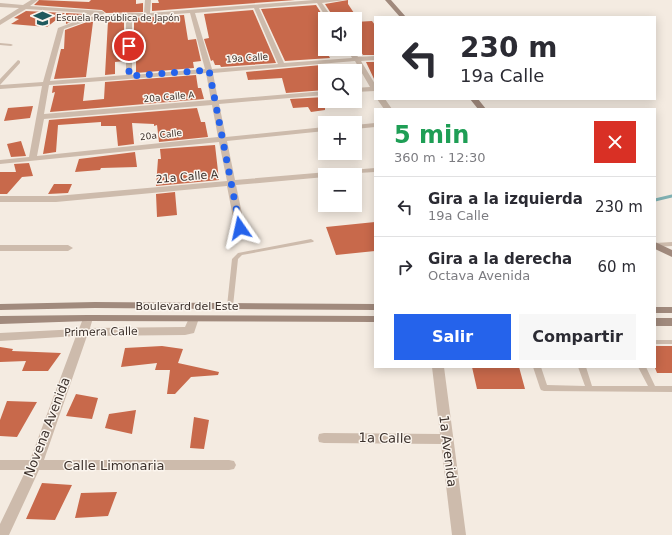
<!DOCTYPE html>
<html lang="es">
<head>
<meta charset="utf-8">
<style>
	:root { --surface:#fff; --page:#f7f7f7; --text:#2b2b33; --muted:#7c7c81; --line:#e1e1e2; --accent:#2563eb }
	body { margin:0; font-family:"DejaVu Sans",sans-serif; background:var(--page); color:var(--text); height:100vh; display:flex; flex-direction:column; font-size:15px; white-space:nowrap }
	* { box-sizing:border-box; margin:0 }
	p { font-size:13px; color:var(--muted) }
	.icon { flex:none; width:22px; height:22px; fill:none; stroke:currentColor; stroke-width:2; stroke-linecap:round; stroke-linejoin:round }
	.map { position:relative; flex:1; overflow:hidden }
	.details { position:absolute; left:374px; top:108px; width:282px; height:260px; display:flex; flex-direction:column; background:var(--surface); border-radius:0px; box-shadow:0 2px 10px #0003 }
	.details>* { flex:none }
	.top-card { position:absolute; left:374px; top:16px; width:282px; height:84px; border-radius:0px; box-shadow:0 2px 10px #0003; background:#fff; color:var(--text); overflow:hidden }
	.controls { position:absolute; left:318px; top:12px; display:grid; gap:8px }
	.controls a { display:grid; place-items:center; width:44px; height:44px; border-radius:0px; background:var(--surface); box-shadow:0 2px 10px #0003; font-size:20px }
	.pin { position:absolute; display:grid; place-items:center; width:34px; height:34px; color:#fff; margin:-17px; border:2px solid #fff; border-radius:50%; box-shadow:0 1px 4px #0007 }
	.me { position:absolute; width:44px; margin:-22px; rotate:349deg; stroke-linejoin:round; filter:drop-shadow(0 0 3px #0008) }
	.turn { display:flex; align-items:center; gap:14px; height:84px; padding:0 20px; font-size:18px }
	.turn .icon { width:52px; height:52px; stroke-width:2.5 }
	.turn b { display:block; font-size:28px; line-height:34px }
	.round { display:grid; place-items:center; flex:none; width:42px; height:42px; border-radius:0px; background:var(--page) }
	.head { display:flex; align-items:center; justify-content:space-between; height:68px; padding:0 20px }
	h1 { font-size:24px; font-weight:800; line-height:30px; color:#1e9e55 }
	.primary-button { display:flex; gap:8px; margin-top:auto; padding:8px 20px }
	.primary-button a { flex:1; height:46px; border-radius:0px; background:var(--accent); color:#fff; font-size:16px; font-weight:800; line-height:46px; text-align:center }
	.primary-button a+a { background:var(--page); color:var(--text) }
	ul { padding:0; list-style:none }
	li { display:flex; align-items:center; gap:12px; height:60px; padding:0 20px; border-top:1px solid var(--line) }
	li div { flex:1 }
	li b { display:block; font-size:15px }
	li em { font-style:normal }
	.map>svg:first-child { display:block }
</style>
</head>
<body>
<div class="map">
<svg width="672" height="535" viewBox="0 0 672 535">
	<rect width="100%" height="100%" fill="#f4ebe1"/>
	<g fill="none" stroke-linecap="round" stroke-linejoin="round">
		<path stroke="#7fb0b2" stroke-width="3" d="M655,200l17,-4"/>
	</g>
	<path fill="#c8694b" d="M39,0l50,2 2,-2h45v4l7,-1v9l-37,1 -4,-3 -68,-5z
		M158,0h137l-92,7 -1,-2 1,2 -51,4v-8h7z
		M348,0v4l10,15 -24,-1 -9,-14z
		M316,5l9,14v30l5,9 -45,3 -24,-52z
		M253,10l23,53 -55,4 -1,-2h-5l-2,-5 -2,1 -7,-22 5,-1 -5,-24z
		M26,11l39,2 -18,14 -36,-3 8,-5 -5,-1z
		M66,13l18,1 -1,3 -17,7z
		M184,15l4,25 8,-1 5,22 -8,1 1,6 -58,5v-13h-2v-42z
		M124,20v41l-9,1v12l-10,1 3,-54z
		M372,21l3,4v30h-12l-8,-12v-21z
		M87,22h6l-7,55 -32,2 7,-30h3l1,-19z
		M366,62h9v19z
		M332,64l3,7h-10v19l-39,3 -4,-15 -34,2 -2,-8z
		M196,75l2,13h3l3,11 -154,13 5,-20 -3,1 1,-7 32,-2 -2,17 21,-2 1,-17z
		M325,97v13l-14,2 -3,-5 -15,1 -3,-9z
		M33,106l-3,12 -26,3 4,-13z
		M197,108l4,14h4l3,15 -49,5 -2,-17 -3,1v-2l-22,-1 2,21 -16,2 -2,-20h-15v-4l-43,3 -2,27 -13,2 6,-34z
		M21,141l5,15 -15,1 -4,-13z
		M215,145l4,35 -63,6 2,-27h3l-1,-10z
		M135,152l2,15 -36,1 -1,2 -25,2 4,-13z
		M29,163l4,13 -11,1 -15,17h-7v-22h16l-2,-8z
		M54,184h18l-4,9 -20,1z
		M175,192l2,23 -20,2 -1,-23z
		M375,222v29l-39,4 -10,-28z
		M162,346l21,3 -5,14 41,9 -1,3 -27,2 -16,17h-8l3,-24h-15l2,-7 -36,4 4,-19z
		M655,346h17v27h-15l-2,-5z
		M0,347l13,2 -1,2 49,2 -13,18h-26l4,-10 -26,1z
		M472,367h47l6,22h-48z
		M76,394l22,4 -6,21 -26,-3z
		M7,401l30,1 -20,35 -17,-1v-16z
		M136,410l-4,24 -27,-6 4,-14z
		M194,417l15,3 -5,29 -14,-1z
		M42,483l30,2 -17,35 -29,-1z
		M117,492l-9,24 -33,2 6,-25z"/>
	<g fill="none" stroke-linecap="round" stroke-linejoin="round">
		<path fill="#cdbbac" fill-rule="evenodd" d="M0,43l11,1 2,1 -2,1 -11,-1z
			M311,239l3,2 -1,1 -71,13 -4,4 -5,47 -3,2 -2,-1 -1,-1 5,-47 6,-6z
			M672,242v4l-17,1v-4z
			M655,340h17v4h-17z
			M533,367h8l6,18 38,1 -7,-19h8l6,19h56l-10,-19h8l9,19h17v6l-128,-1 -3,-1 -1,-2z"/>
		<path fill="#cdbbac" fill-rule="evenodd" d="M31,0h7l-8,6 72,5 3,2 -3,2 -10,-1 -2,3 32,-4h22l1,-13h6l-1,13 164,-13h31l-23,3 11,16h-6l-10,-16 -58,5 25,55 68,-5 -5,-9h6l5,8 17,-1v4l-14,1 14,23v7l-20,1v-4l15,-1 -15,-26 -142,12 5,27 107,-9v4l-106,9 7,33 99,-10v4l-98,10 8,39 140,-12v4l-50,3v2l-89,8 9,43 -5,3 -5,-3 -8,-42 -171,16h-56v-6h56l171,-15 -8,-39 -219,22v-4l29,-3 13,-71 -42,3v-10l18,-19 2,1v2l-20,22 43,-3 15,-54 26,-10 3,-5 -61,-4 -26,16v-5l19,-12 -19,-1v-4l23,2zM254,8l24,56 -66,5 -17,-56zM190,13l15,56 -73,6v-58zM126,18v57l-76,6 14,-52 23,-8zM206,73l5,27 -167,14 5,-29zM212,105l6,32 -181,19 7,-37z
			M377,99h8l7,10h-8z
			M375,123v4l-20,2v-4z
			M0,245h68l5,3 -5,3h-68z
			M88,315l5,3 -3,10 95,-1 5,-11h8l1,2 -5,15 -9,2 -98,1 -43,124h185l5,1 2,4 -2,4 -5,1h-190l-30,65h-9v-11l26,-54h-26v-10h30l46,-124 -76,5v-8l79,-4 5,-13z
			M432,367h12l22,168h-14l-11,-91 -117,-1 -5,-1 -1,-4 1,-4 5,-1 116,1z"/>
		<path fill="#a18a7d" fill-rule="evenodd" d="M385,0h6l15,17h-6z
			M470,99h8l8,10h-8z
			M655,242l17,8v7l-17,-8z
			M95,302l280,2v6l-280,-2 -95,2v-6z
			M655,307h17v6h-17z
			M88,315l287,1v6l-287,-1 -88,3v-8z
			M655,318h17v8h-17z"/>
	</g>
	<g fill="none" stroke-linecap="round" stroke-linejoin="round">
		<path stroke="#2563eb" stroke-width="7" stroke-dasharray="0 12.6" d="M129,46v30l80,-6 31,158"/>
	</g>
	<defs>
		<symbol id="school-bare" viewBox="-9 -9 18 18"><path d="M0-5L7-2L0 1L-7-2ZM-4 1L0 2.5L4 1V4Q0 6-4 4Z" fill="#1f5a5e" stroke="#fbf5ee" stroke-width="2.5" paint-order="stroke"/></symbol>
	</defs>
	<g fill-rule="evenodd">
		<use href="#school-bare" x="30" y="6" width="25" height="25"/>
	</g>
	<g text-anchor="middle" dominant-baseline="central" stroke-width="3" stroke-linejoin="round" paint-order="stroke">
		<g font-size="9" fill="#3b302b" stroke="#fbf5ee" text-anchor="start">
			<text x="56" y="18">Escuela República de Japón</text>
		</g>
		<g font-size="9" fill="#3b302b" stroke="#fbf5ee">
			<text transform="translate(247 58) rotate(-4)">19a Calle</text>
			<text transform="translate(169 97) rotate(-5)">20a Calle A</text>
			<text transform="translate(161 135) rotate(-6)">20a Calle</text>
		</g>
		<g font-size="11" fill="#3b302b" stroke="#fbf5ee">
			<text transform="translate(187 177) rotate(-5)">21a Calle A</text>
			<text x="187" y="306">Boulevard del Este</text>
			<text transform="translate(101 332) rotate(-1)">Primera Calle</text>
		</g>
		<g font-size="13" fill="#3b302b" stroke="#fbf5ee">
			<text transform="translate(47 427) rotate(-69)">Novena Avenida</text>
			<text transform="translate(385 438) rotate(1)">1a Calle</text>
			<text transform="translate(448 451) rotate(83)">1a Avenida</text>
			<text x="114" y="465">Calle Limonaria</text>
		</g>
	</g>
</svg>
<div class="controls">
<a><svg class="icon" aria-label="sound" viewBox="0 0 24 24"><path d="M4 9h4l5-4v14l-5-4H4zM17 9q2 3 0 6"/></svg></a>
<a><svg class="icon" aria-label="search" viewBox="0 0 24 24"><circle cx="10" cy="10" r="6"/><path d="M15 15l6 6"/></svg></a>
<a>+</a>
<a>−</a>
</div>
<div class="pin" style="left:129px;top:46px;background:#d93025"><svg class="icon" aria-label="arrive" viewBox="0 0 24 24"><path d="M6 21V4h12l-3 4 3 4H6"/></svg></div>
<svg class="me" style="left:240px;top:228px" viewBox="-20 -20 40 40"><path d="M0-17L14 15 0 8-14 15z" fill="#2563eb" stroke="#fff" stroke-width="4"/></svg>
<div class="top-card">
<div class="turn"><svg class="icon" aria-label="left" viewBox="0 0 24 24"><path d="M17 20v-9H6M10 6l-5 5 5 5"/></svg><div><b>230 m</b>19a Calle</div></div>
</div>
<section class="details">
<div class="head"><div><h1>5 min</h1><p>360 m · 12:30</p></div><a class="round" style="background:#d93025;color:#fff"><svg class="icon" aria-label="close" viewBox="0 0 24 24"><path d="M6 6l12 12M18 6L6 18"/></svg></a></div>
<ul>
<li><svg class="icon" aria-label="left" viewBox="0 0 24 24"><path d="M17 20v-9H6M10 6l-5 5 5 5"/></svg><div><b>Gira a la izquierda</b><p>19a Calle</p></div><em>230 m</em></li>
<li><svg class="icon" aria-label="right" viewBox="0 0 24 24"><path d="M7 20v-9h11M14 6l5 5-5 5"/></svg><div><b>Gira a la derecha</b><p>Octava Avenida</p></div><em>60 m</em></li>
</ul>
<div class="primary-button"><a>Salir</a><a>Compartir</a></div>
</section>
</div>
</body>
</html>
